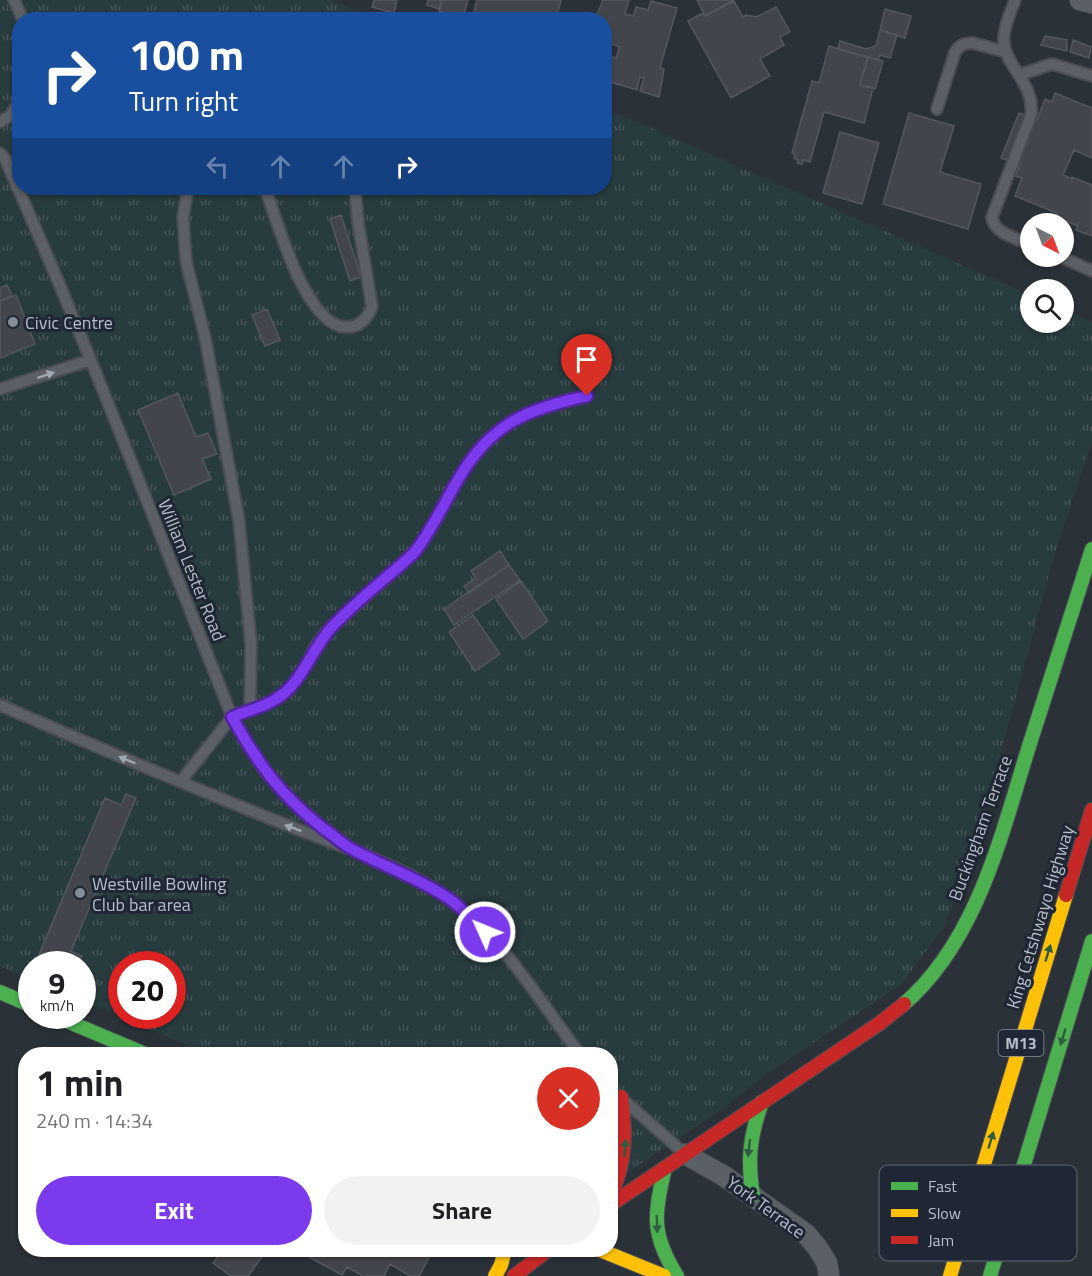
<!DOCTYPE html>
<html lang="en">
<head>
<meta charset="utf-8">
<style>
	:root { --surface:#fff; --page:#f2f2f2; --text:#202124; --muted:#757577; --accent:#7c3aed }
	body { margin:0; font-family:"Titillium Web",sans-serif; background:var(--page); color:var(--text); height:100vh; display:flex; flex-direction:column; font-size:22px; white-space:nowrap }
	* { box-sizing:border-box; margin:0 }
	p { font-size:20px; color:var(--muted) }
	.icon { flex:none; width:33px; height:33px; fill:none; stroke:currentColor; stroke-width:2; stroke-linecap:round; stroke-linejoin:round }
	.map { position:relative; flex:1; overflow:hidden }
	.details { position:absolute; left:18px; top:1047px; width:600px; height:210px; display:flex; flex-direction:column; background:var(--surface); border-radius:24px; box-shadow:0 2px 4px #0004 }
	.details>* { flex:none }
	.guide { position:absolute; left:12px; top:12px; width:600px; height:183px; border-radius:24px; box-shadow:0 2px 4px #0004; background:#1a4fa0; color:#fff; overflow:hidden }
	.needle { width:39px; rotate:138deg }
	.tools { position:absolute; left:1020px; top:213px; display:grid; gap:12px }
	.tools a { display:grid; place-items:center; width:54px; height:54px; border-radius:50%; background:var(--surface); box-shadow:0 2px 4px #0004; font-size:30px }
	.speed { position:absolute; left:18px; top:951px; display:flex; gap:12px; font-size:30px; font-weight:700; text-align:center }
	.speed>* { display:grid; place-content:center; width:78px; height:78px; border-radius:50%; background:var(--surface); box-shadow:0 2px 4px #0004; line-height:1 }
	.speed small { font-size:15px; font-weight:400 }
	.speed .limit { border:9px solid #d22; background:#fff; color:#111 }
	.pin { position:absolute; display:grid; place-items:center; width:51px; height:51px; color:#fff; margin:-62px -26px; border-radius:50% 50% 50% 0; rotate:-45deg; box-shadow:0 0 6px #0007 }
	.pin .icon { rotate:45deg }
	.me { position:absolute; width:66px; margin:-33px; rotate:314deg; stroke-linejoin:round; filter:drop-shadow(0 0 4px #0008) }
	.turn { display:flex; align-items:center; gap:21px; height:126px; padding:0 18px; font-size:27px }
	.turn .icon { width:78px; height:78px; stroke-width:2.5 }
	.turn b { display:block; font-size:42px; line-height:51px }
	.lanes { display:flex; align-items:center; height:57px; padding:0 18px; background:#0003; justify-content:center; gap:30px; direction:ltr }
	.lanes .off { opacity:.35 }
	.round { display:grid; place-items:center; flex:none; width:63px; height:63px; border-radius:32px; background:var(--page) }
	.head { display:flex; align-items:center; justify-content:space-between; height:102px; padding:0 18px }
	h1 { font-size:36px; font-weight:700; line-height:45px }
	.primary-button { display:flex; gap:12px; margin-top:auto; padding:12px 18px }
	.primary-button a { flex:1; height:69px; border-radius:36px; background:var(--accent); color:#fff; font-size:24px; font-weight:700; line-height:69px; text-align:center }
	.primary-button a+a { background:var(--page); color:var(--text) }
	.map>svg:first-child { display:block }
</style>
</head>
<body>
<div class="map">
<svg width="1092" height="1276" viewBox="0 0 1092 1276">
	<defs>
		<pattern id="park-tufts" width="24" height="20" patternUnits="userSpaceOnUse" patternTransform="scale(1.5)"><rect width="24" height="20" fill="#283b3e"/><path d="M3 7l-1-3M5 7V3M7 7l1-3M15 17l-1-3M17 17v-4M19 17l1-3" fill="none" stroke="#455559"/></pattern>
	</defs>
	<rect width="100%" height="100%" fill="#2b3138"/>
	<path fill="url(#park-tufts)" fill-rule="evenodd" d="M0,0h330l49,19 -359,1v168h584l1,-79 44,18 381,168v27h34v-13l28,13v119l-37,112 -82,303 -30,72 -41,56 -132,88 -52,40 -107,72 -1,-130h-402l-125,-53 -1,-37h-50l-1,16 -31,-14zM122,964h50v52h-50z"/>
	<path fill="#42464c" stroke="#53585f" stroke-width="1.5" d="M374,0h23l-3,13 -22,-6z
		M428,0h14l-3,9 -12,-4z
		M442,0h26l-5,17 -24,-6z
		M477,0h84l-5,20h-25l-16,-5 -2,5h-41z
		M603,0h26l-4,14 8,2 3,-9 12,3 3,-9 26,7 -17,60 4,1 -5,28 -19,-6 4,-13 -4,-1 -3,13 -27,-8 1,-6 -7,-1v-20l12,3 4,-11 -16,-5v-22h-9z
		M697,0h35v1l-27,15z
		M734,1l9,16 3,-2 10,2 20,-10 14,25 -10,5 4,8 -24,14 10,17 -39,22 -43,-77 15,-8 2,3z
		M885,9l26,7 -6,22 -25,-8z
		M515,15l16,5h-18z
		M880,30l17,5 -7,23 -10,-3 -2,5 -40,-11 2,-8 26,8 10,-3z
		M1045,36l22,4v11l-26,-6z
		M1073,40l18,7 -2,11 -19,-6z
		M829,46l39,11 -8,28 13,3 -9,35 -40,-11 -14,50 -7,-2 -1,4 -5,-1 1,-3 -4,-2 1,-4 -3,-1 20,-72 7,2z
		M868,57l15,4 -8,28 -15,-4z
		M1055,93l37,15v50l-18,-8 -11,25 9,4v-2l20,8v51l-16,-6 2,-4 -23,-9 2,-4 -42,-17 7,-18 -7,-2 5,-11 -19,-7 18,-45 18,7 8,-21 7,3z
		M909,113l45,13 -14,46 41,12 -13,45 -85,-25z
		M840,132l39,11 -17,61 -39,-11z
		M341,215l20,62 -11,4 -20,-62z
		M7,285l5,11 -12,5v-13z
		M16,295l19,49 -35,14v-57z
		M267,309l13,31 -15,6 -13,-31z
		M178,393l18,44 12,-4 9,21 -15,5 9,20 -37,16 -36,-85z
		M500,551l9,14 -40,28 -5,-7 12,-8 -5,-7z
		M509,565l11,15 -66,45 -10,-16z
		M521,581l27,40 -25,18 -27,-40z
		M473,615l27,39 -25,17 -26,-39z
		M126,794l10,4 -65,153 11,5 -4,8h-43l70,-166 16,7z
		M223,1250h44l-19,26h-17l-18,-13z
		M296,1250h124l10,6 -11,20h-9l-20,-12 -6,12h-21l-16,-9 -5,8z"/>
	<g fill="none" stroke-linecap="round" stroke-linejoin="round">
		<defs>
			<path id="lane" d="M14,0l9,20
				M1015,0c-4,11 -10,24 -11,36 -3,29 31,44 27,79l-39,102c2,17 24,21 38,27
				M1019,75l33,-11 40,12
				M937,109l18,-57c5,-7 9,-9 18,-9l33,9
				M0,122l10,-6 10,-15
				M0,153l5,6c82,183 153,371 227,558 12,20 22,41 37,59 23,28 51,50 80,71
				M188,188l-5,29 3,44 19,76 34,184 12,123 -1,65
				M265,188c12,32 40,137 80,139 14,1 22,-8 27,-20l-14,-85 -3,-34
				M1059,256l33,15
				M0,389l91,-29
				M0,705c94,41 189,81 284,119 55,22 117,40 165,75 55,40 90,102 131,155
				M181,781l51,-64 35,-13 13,-7 9,-8 16,-22 12,-23 13,-16 84,-75c19,-23 30,-50 45,-75 31,-54 70,-69 128,-82
				M627,1103l58,51"/>
			<path id="street" d="M1080,0l12,3
				M685,1154l39,22 82,58 11,13 10,16 2,13"/>
			<path id="fast" d="M0,992l32,14
				M904,1004c75,-65 98,-173 127,-264 20,-63 41,-127 61,-191
				M55,1016l90,38
				M665,1168c-11,47 -14,66 12,108
				M753,1195c-6,-35 -3,-59 9,-93
				M990,1276l102,-335"/>
			<path id="slow" d="M600,1250l64,26
				M495,1276l6,-11 4,-15
				M950,1276l116,-381"/>
			<path id="jam" d="M1066,895l26,-85
				M610,1196c16,-33 16,-63 11,-99
				M610,1205l270,-182 24,-19
				M514,1276l34,-26"/>
		</defs>
		<use href="#lane" stroke="#494d53" stroke-width="14"/>
		<use href="#street" stroke="#494d53" stroke-width="22"/>
		<use href="#fast" stroke="#494d53" stroke-width="16"/>
		<use href="#slow" stroke="#494d53" stroke-width="16"/>
		<use href="#jam" stroke="#494d53" stroke-width="16"/>
		<use href="#lane" stroke="#5b5f66" stroke-width="10"/>
		<use href="#street" stroke="#5b5f66" stroke-width="20"/>
		<use href="#fast" stroke="#4caf50" stroke-width="14"/>
		<use href="#slow" stroke="#ffc107" stroke-width="14"/>
		<use href="#jam" stroke="#c62828" stroke-width="14"/>
	</g>
	<defs><path id="oneway-solid" d="M-6-.8H1V-3.2L6.5 0L1 3.2V.8H-6Z" transform="scale(1.5)"/></defs>
	<g fill="#9ea6b0">
		<use href="#oneway-solid" transform="translate(46 375) rotate(-18)"/>
		<use href="#oneway-solid" transform="translate(127 760) rotate(-158)"/>
		<use href="#oneway-solid" transform="translate(293 828) rotate(-160)"/>
	</g>
	<g fill="#305d3f">
		<use href="#oneway-solid" transform="translate(1048 953) rotate(-73)"/>
		<use href="#oneway-solid" transform="translate(1063 1037) rotate(107)"/>
		<use href="#oneway-solid" transform="translate(991 1140) rotate(-73)"/>
		<use href="#oneway-solid" transform="translate(625 1148) rotate(-85)"/>
		<use href="#oneway-solid" transform="translate(749 1148) rotate(97)"/>
		<use href="#oneway-solid" transform="translate(657 1224) rotate(88)"/>
	</g>
	<g fill="none" stroke-linecap="round" stroke-linejoin="round">
		<defs>
			<path id="route" d="M485,932c-12,-12 -24,-25 -37,-34 -31,-21 -66,-32 -98,-50 -9,-5 -17,-13 -26,-19 -44,-34 -65,-64 -92,-112 16,-7 34,-10 47,-20 24,-16 33,-49 53,-70 25,-27 55,-49 82,-74 18,-23 30,-50 45,-75 32,-55 69,-69 128,-82"/>
		</defs>
		<use href="#route" stroke="#51269a" stroke-width="15"/>
		<use href="#route" stroke="#7c3aed" stroke-width="10"/>
	</g>
	<g fill="#858c96" stroke="#1e2733" stroke-width="2">
		<circle cx="13" cy="322" r="6"/>
		<circle cx="80" cy="893" r="6"/>
	</g>
	<g text-anchor="middle" dominant-baseline="central" stroke-width="6" stroke-linejoin="round" paint-order="stroke">
		<rect fill="#1e2733" stroke="#88909c" stroke-width="1.5" x="998.5" y="1030" width="45" height="26" rx="4.5"/>
		<g font-size="16" font-weight="bold" fill="#b5bdc9">
			<text x="1021" y="1043">M13</text>
		</g>
		<g font-size="18" fill="#b5bdc9" stroke="#1e2733" text-anchor="start">
			<text x="25" y="322">Civic Centre</text>
			<text x="92" y="883">Westville Bowling<tspan x="92" dy="21">Club bar area</tspan></text>
		</g>
		<g font-size="18" fill="#b5bdc9" stroke="#1e2733">
			<text transform="translate(192 570) rotate(68)">William Lester Road</text>
			<text transform="translate(980 828) rotate(-70)">Buckingham Terrace</text>
			<text transform="translate(1040 917) rotate(-73)">King Cetshwayo Highway</text>
			<text transform="translate(766 1207) rotate(36)">York Terrace</text>
		</g>
	</g>
	<rect x="879" y="1165" width="198" height="96" rx="9" fill="#1e2733" stroke="#4b5460" stroke-width="1.5"/>
	<rect x="891" y="1182" width="27" height="8" fill="#4caf50"/>
	<rect x="891" y="1209" width="27" height="8" fill="#ffc107"/>
	<rect x="891" y="1236" width="27" height="8" fill="#c62828"/>
	<g font-size="16" fill="#b5bdc9">
		<text x="928" y="1192">Fast</text>
		<text x="928" y="1219">Slow</text>
		<text x="928" y="1246">Jam</text>
	</g>
</svg>
<div class="tools">
<a><svg class="needle" viewBox="-14 -14 28 28"><path d="M0-13l5 13h-10z" fill="#e53935"/><path d="M0 13l5-13h-10z" fill="#757577"/></svg></a>
<a><svg class="icon" aria-label="search" viewBox="0 0 24 24"><circle cx="10" cy="10" r="6"/><path d="M15 15l6 6"/></svg></a>
</div>
<div class="speed"><div>9<small>km/h</small></div><div class="limit">20</div></div>
<div class="pin" style="left:587px;top:396px;background:#d93025"><svg class="icon" aria-label="arrive" viewBox="0 0 24 24"><path d="M6 21V4h12l-3 4 3 4H6"/></svg></div>
<svg class="me" style="left:485px;top:932px" viewBox="-20 -20 40 40"><circle r="17" fill="#7c3aed" stroke="#fff" stroke-width="3"/><path d="M0-11L8 9 0 5-8 9z" fill="#fff"/></svg>
<div class="guide">
<div class="turn"><svg class="icon" aria-label="right" viewBox="0 0 24 24"><path d="M7 20v-9h11M14 6l5 5-5 5"/></svg><div><b>100 m</b>Turn right</div></div>
<div class="lanes"><svg class="icon off" aria-label="left" viewBox="0 0 24 24"><path d="M17 20v-9H6M10 6l-5 5 5 5"/></svg><svg class="icon off" aria-label="ahead" viewBox="0 0 24 24"><path d="M12 20V5M6 11l6-6 6 6"/></svg><svg class="icon off" aria-label="ahead" viewBox="0 0 24 24"><path d="M12 20V5M6 11l6-6 6 6"/></svg><svg class="icon" aria-label="right" viewBox="0 0 24 24"><path d="M7 20v-9h11M14 6l5 5-5 5"/></svg></div>
</div>
<section class="details">
<div class="head"><div><h1>1 min</h1><p>240 m · 14:34</p></div><a class="round" style="background:#d93025;color:#fff"><svg class="icon" aria-label="close" viewBox="0 0 24 24"><path d="M6 6l12 12M18 6L6 18"/></svg></a></div>
<div class="primary-button"><a>Exit</a><a>Share</a></div>
</section>
</div>
</body>
</html>
